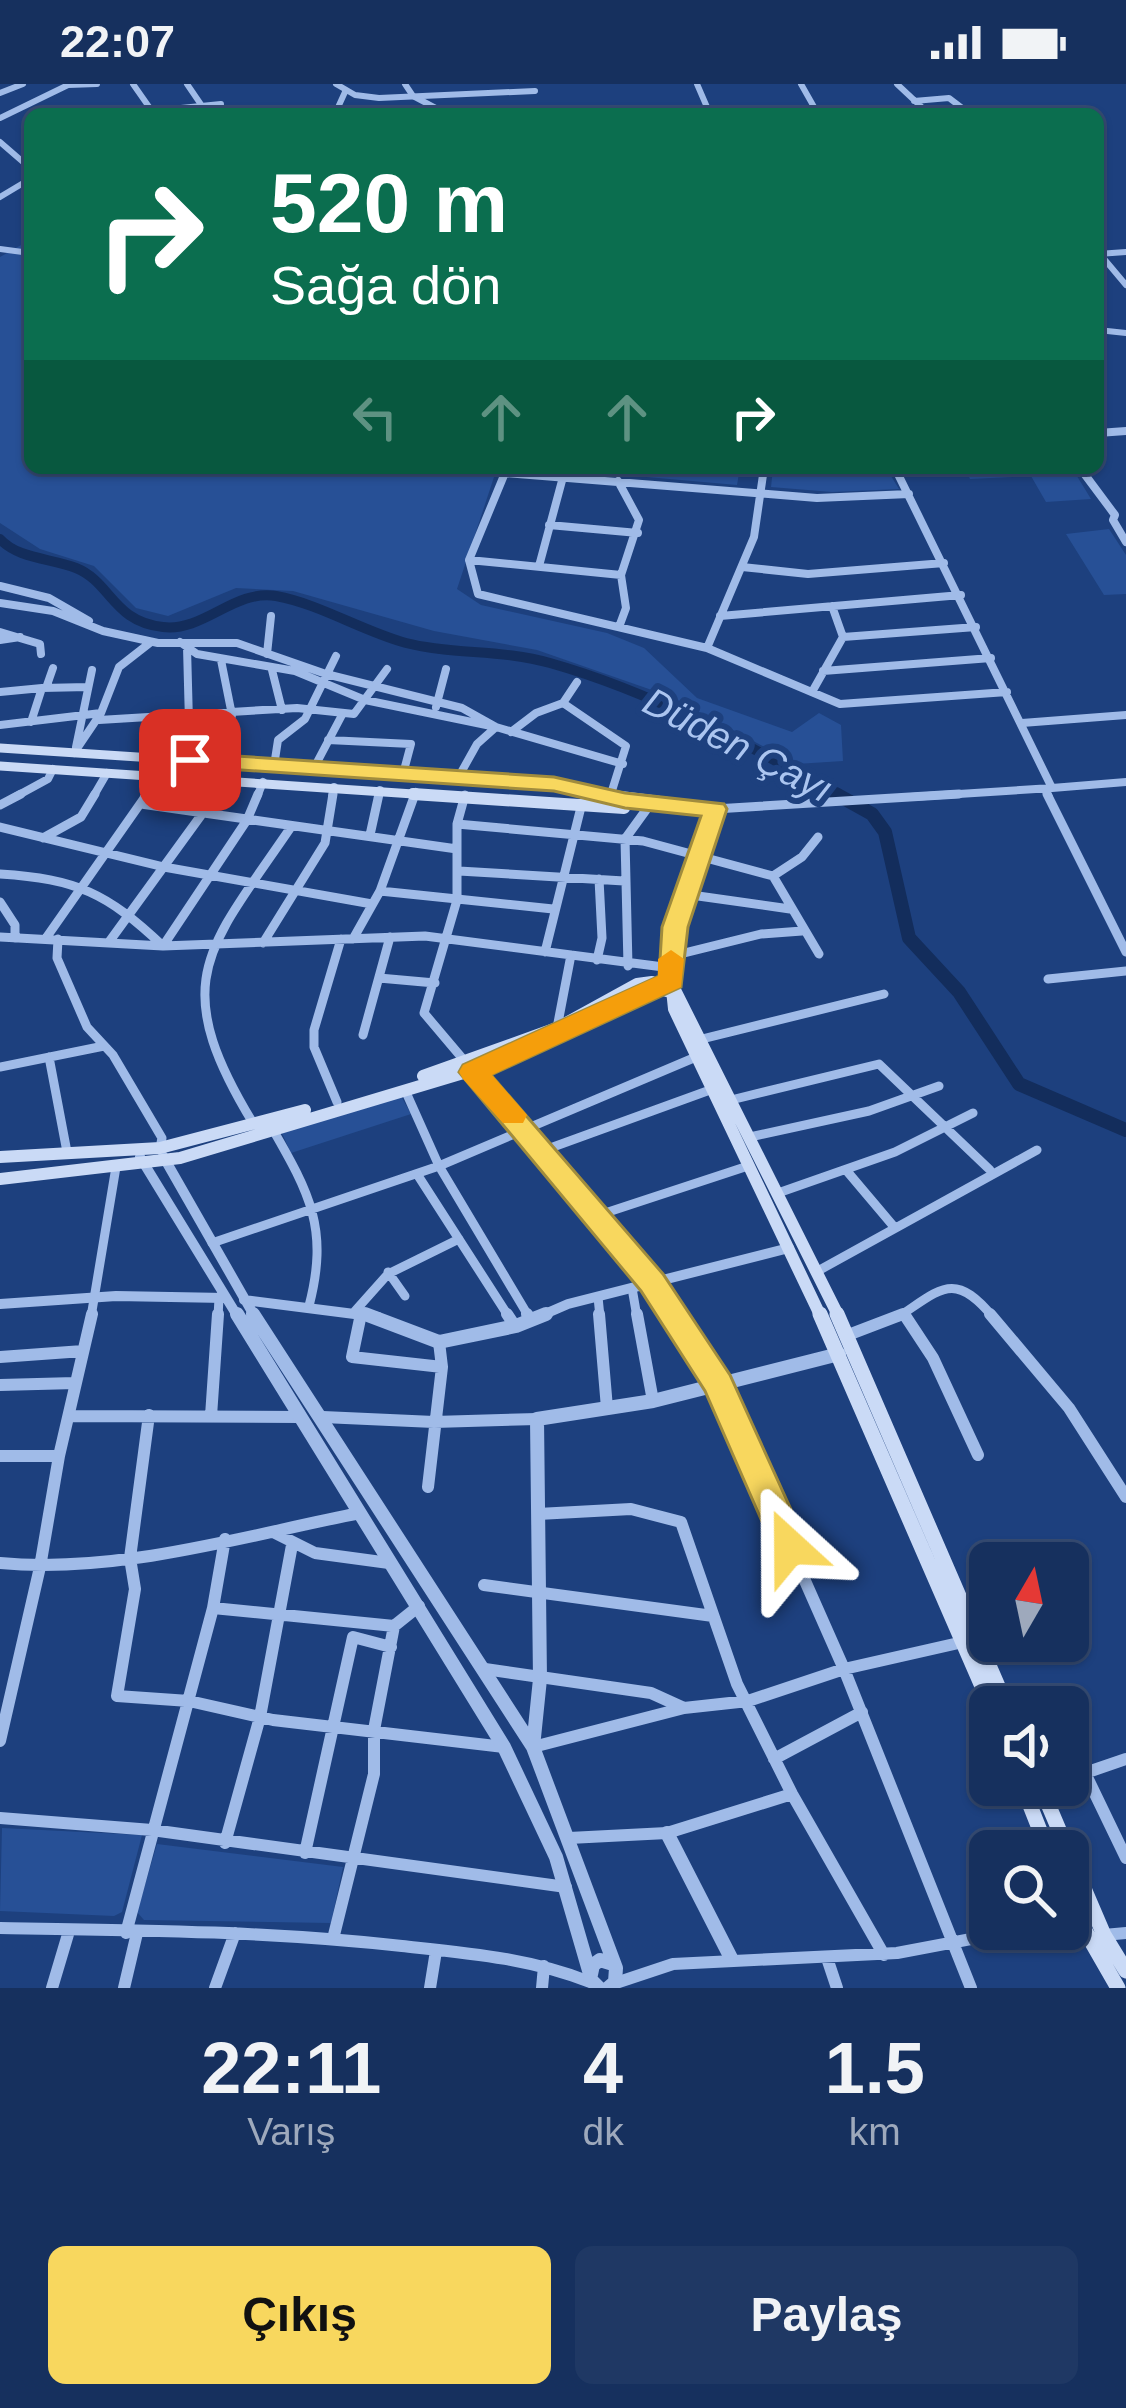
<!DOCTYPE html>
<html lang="tr">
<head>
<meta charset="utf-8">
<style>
	:root { --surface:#16305e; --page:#1f3864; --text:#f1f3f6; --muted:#9ea9bc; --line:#354b73; --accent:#f8d75e }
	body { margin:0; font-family:Arial,sans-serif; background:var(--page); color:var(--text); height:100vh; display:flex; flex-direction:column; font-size:45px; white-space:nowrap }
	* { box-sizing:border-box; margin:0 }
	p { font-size:39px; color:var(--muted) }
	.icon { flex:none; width:66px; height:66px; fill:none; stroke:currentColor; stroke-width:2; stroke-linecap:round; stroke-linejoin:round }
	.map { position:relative; height:1904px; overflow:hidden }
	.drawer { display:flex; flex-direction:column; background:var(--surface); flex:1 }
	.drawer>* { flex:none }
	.banner { position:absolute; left:24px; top:24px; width:1080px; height:366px; border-radius:18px; box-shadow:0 3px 9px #0004,0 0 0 3px var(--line); background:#0b6e4f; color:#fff; overflow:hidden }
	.needle { width:78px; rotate:9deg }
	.controls { position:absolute; left:969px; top:1458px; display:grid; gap:24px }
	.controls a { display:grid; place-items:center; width:120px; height:120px; border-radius:18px; background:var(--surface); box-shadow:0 3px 9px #0004,0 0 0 3px var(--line); font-size:60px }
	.pin { position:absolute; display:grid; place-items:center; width:102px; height:102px; color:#fff; margin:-51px; border-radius:24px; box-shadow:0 6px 18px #0006 }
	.me { position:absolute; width:132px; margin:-66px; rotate:336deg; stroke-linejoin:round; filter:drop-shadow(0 0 9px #0008) }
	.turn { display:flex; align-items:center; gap:42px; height:252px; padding:0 48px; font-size:54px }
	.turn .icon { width:156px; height:156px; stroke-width:2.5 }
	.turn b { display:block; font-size:84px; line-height:102px }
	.lanes { display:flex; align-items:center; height:114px; padding:0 48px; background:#0003; justify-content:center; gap:60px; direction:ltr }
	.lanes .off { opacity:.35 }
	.eta { display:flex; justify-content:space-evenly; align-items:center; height:204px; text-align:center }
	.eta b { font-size:72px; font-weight:700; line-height:84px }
	.action { display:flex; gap:24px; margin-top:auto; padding:24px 48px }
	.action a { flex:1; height:138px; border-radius:18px; background:var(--accent); color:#111; font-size:48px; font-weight:700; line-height:138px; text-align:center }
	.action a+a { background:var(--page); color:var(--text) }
	.status { display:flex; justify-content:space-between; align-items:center; height:84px; padding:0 60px; background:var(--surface); direction:ltr }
	.status svg { height:33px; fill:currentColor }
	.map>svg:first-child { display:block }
</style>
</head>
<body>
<div class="status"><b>22:07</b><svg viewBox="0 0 49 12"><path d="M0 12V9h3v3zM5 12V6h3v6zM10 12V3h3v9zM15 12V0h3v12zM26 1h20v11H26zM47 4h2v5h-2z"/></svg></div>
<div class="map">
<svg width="1126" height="1904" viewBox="0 0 1126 1904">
	<rect width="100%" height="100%" fill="#1d407e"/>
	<path fill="#275096" d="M30,156v228h467l-40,121 24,16 126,28 37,15 53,50 95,34 27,-19 22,12 2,36 -47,3 -127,-68 -132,-46 -103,-19 -141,-40 -57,-3 -68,28 -32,-8 -42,-42 -54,-17 -40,-26v-266z
		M611,384h129l-3,17 -113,-10z
		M773,384h113l13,21 -67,3 -61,-5z
		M965,384h107l19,31 -45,3 -15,-26 -61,3z
		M1109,445l17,26v39l-22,1 -38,-61z
		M401,1012l10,18 -120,39 -10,-22z
		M2,1744l140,7 -20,77 -8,4 -114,-5z
		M157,1760l186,23 -12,56 -187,-3 -7,-8z"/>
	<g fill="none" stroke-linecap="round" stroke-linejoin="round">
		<path stroke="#132d5c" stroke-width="10" d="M0,455c18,20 51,19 76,29 35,14 37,54 87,59 41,5 71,-38 113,-31 44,8 86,35 130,47 47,12 96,6 144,20 106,30 196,81 291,134"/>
		<path stroke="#132d5c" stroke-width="14" d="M836,710l36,20 13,18 24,106 50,54 60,92 107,46"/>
		<path stroke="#a0bbe8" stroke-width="6" d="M133,0l21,30
			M187,0l15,22
			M336,0l19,11 24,3 156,-7
			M697,0l13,30
			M801,0l17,30
			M897,0l32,30
			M0,9l23,-9
			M914,17l35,-3 21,16
			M151,27l70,-7
			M442,27l61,-2
			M335,30l10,-22
			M0,34l68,-33 29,-1
			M0,58l30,26
			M0,113l30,-18
			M0,165l30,4
			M1098,170l28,-2
			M1100,170l26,31
			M1098,246l28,3"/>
		<path stroke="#a0bbe8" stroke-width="8" d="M507,384l-38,92 9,34 229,54 133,56 167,-12
			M895,384l157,320 74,-6
			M1080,384l35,47 -2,5 13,22
			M505,389l312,25 92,-4
			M618,397l21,39 -18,55 5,33 -7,19
			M549,441l89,8
			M469,476l152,15
			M539,482l24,-89
			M742,483l66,7 136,-11
			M0,502l49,12 40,23
			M0,519l53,8 50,20 55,12h79l89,31 136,34 34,19 -19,17 -19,34
			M832,522l11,31
			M720,532l241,-21
			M0,548l40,12 1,10
			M0,556l20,-3
			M180,558l17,12 98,17 70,29 131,27 127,37
			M187,563l3,113
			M707,564l47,-111 10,-69
			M267,570l4,-38
			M272,586l10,40
			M823,587l168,-13
			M42,604l46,-1
			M46,604l7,-20
			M0,608l42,-4 -11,34
			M812,608l31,-55 133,-10
			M563,619l14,-21
			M436,623l10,-38
			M101,629l18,-46 32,-25
			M99,636l198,-12 57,6 33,-45
			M1022,639l104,-8
			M0,641l101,-12 -27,40
			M511,648l25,-19 27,-10 63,43 -16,51
			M328,656l83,4 -8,30
			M76,663l16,-77
			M218,678l14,-47 -11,-55
			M274,682l4,-26 27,-21 31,-63
			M314,684l28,-53
			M1045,705l4,8
			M15,713l33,-18 5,-10
			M93,713l14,-24
			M144,713l15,-21
			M257,713l6,-15
			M332,713l2,-10
			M378,713l2,-7
			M414,713l2,-5
			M911,713l141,-9"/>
		<path stroke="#a0bbe8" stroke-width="9" d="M1047,710l79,158
			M465,711l-8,29v76l-33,113 228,270 22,34
			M610,714l2,-4
			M141,720l316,45
			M0,721l21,-11
			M715,725l244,-15
			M457,740l186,17 130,35 29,-19 16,-20
			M0,743l164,40 208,37
			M370,751l9,-41
			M43,754l38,-21 14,-23
			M459,787l165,10
			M0,790c77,5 107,19 163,72l262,-10 246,32
			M773,792l46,78
			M380,807l173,18
			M684,810l106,15
			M0,818l15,23v13
			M0,853l163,9 84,-126 11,-26
			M46,854l101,-144
			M58,855l-1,19 30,69 26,28 49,83 -2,10
			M353,855l27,-48 35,-97
			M109,858l93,-128
			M263,859l62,-100 8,-49
			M545,868l37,-149
			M672,872l89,-22 41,-3
			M597,876l5,-22 -3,-59
			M628,882l-3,-127 21,-29
			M379,894l56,5
			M1048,895l78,-8
			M557,944l14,-73
			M363,951l27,-98
			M702,955l182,-45
			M49,973l18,95
			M0,983l104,-21
			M405,1006l34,76 90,151
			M731,1016l148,-36 111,106
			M337,1018l-23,-55v-17l27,-91
			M253,1039c-87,-143 -45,-174 38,-296
			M272,1044c38,66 57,101 37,178
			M750,1053l119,-26 70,-25
			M542,1067l168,-61
			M846,1086l49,58
			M417,1090l92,143
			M778,1109l117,-41 78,-39
			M596,1132l152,-50
			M212,1159l227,-77 257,-109
			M388,1188l17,24
			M816,1188l221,-122
			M632,1204l5,29
			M598,1213l2,20
			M355,1227l33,-37 71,-35
			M91,1233l25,-150
			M218,1233l1,-19
			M360,1233l1,-5
			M898,1233c43,-28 56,-47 95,0"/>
		<path stroke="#a0bbe8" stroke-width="12" d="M361,1230l-9,43 90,10
			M507,1230l8,12
			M527,1230l4,6
			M599,1230l8,94
			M637,1230l16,87
			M672,1230l46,70 126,285 127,319
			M904,1230l29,44 45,97
			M990,1230l79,94 57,89
			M848,1251l55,-21
			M0,1273l83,-6
			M0,1301l75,-2
			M149,1331l-19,143 5,31 -18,107 72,5 84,19 231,27
			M69,1332l232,1
			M211,1332l7,-102
			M323,1333l111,5 103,-3
			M0,1372h59l-19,111 -40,174
			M59,1372l33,-142
			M428,1403l14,-120 -3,-25
			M538,1430l93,-5 50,13 56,162 55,110 92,161
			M275,1449l40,20 74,10
			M0,1479c119,11 243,-27 360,-50
			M484,1501l229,31
			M213,1524l181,18 25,-20
			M485,1585l166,24 33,15
			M533,1663l151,-39 64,-7 96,-32 119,-27
			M774,1675l88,-47
			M1126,1675l-41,14 41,85
			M0,1734l152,12 414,57
			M569,1754l98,-5 125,-39
			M225,1759l35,-126 32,-172
			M305,1769l48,-216 38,10
			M0,1844c135,2 268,3 402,18 65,7 127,12 188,36
			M126,1849l87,-325 12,-69
			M1104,1851l22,-2
			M333,1855l41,-165v-44l20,-104
			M827,1874l10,30
			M616,1899l57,-19 224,-11 127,-24
			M52,1904l17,-57
			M124,1904l13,-55
			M215,1904l20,-55
			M430,1904l6,-37
			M542,1904l2,-22"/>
		<path stroke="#a0bbe8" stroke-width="6" d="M405,0l8,12 34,18"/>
		<path stroke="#a0bbe8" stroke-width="8" d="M1098,349l28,-2"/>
		<path stroke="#a0bbe8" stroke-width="10" d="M163,1072l92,161
			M140,1073l98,160
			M244,1216l134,17
			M0,1220l116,-8 109,2
			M538,1233l30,-13 221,-56"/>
		<path stroke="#a0bbe8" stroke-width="14" d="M237,1230l267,433 52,110 34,117
			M253,1230l280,433 83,221 -1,14 -7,6
			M365,1230l74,28 77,-16 30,-12
			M533,1663l7,-68 -3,-260 116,-18 186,-47
			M667,1749l64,125
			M599,1904l-9,-9 3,-14 7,-5 13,4"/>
		<path stroke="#cadaf6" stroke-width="9" d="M0,664l553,36 58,13
			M0,682l458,31"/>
		<path stroke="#cadaf6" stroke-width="12" d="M413,710l211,14
			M597,710l118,15
			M715,725c-22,67 -51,128 -41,200l147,308
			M672,900l167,333
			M423,992l134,-48 80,-44 15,-2
			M0,1073l160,-9 145,-38
			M0,1095l180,-21 320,-96 138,-68 17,-7 15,5"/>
		<path stroke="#cadaf6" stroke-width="15" d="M820,1230l171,393
			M837,1230l170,393
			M1022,1701l26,66
			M1040,1701l28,66
			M1068,1767l36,84 22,36
			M1068,1817l50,87"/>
	</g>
	<path fill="#f8d75e" stroke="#a18c3d" stroke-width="3" d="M190,669l364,24 71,16 99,11 3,5 -39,118 -7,60 -190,88 172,199 67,101 78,172 -5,11 -13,4 -12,-4 -73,-167 -64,-100 -182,-219 4,-7 196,-89 3,-49 39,-111 -76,-8 -71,-17 -372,-25 -4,-6z"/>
	<path fill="#f59e0b" d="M671,866l13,9 -3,28 -189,88 35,40 -4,8h-20l-40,-44 -4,-7 4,-7 195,-89v-17z"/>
	<g text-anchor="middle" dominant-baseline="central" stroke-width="12" stroke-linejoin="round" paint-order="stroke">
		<g font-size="39" font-style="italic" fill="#abc5f0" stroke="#1d407e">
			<text transform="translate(738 661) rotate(27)">Düden Çayı</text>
		</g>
	</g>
</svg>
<div class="controls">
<a><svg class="needle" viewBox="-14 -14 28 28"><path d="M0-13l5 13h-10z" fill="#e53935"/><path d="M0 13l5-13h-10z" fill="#9ea9bc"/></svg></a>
<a><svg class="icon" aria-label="sound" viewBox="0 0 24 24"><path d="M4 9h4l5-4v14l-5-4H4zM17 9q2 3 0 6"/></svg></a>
<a><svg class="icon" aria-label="search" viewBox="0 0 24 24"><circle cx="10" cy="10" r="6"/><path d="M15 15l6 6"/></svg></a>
</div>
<div class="pin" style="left:190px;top:676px;background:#d93025"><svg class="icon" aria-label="arrive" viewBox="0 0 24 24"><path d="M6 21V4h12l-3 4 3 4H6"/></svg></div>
<svg class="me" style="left:790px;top:1463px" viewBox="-20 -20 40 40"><path d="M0-17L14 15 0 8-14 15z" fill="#f8d75e" stroke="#fff" stroke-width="4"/></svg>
<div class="banner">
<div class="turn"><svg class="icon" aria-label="right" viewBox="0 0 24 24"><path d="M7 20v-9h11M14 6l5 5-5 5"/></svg><div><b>520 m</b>Sağa dön</div></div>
<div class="lanes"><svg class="icon off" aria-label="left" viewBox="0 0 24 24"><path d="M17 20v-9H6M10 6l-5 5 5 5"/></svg><svg class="icon off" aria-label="ahead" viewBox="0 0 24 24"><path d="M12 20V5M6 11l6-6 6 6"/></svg><svg class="icon off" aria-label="ahead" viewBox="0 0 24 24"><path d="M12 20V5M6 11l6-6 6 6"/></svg><svg class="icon" aria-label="right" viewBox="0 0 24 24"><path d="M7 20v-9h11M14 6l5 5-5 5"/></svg></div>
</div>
</div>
<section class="drawer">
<div class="eta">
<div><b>22:11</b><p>Varış</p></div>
<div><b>4</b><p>dk</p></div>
<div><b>1.5</b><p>km</p></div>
</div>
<div class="action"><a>Çıkış</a><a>Paylaş</a></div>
</section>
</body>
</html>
